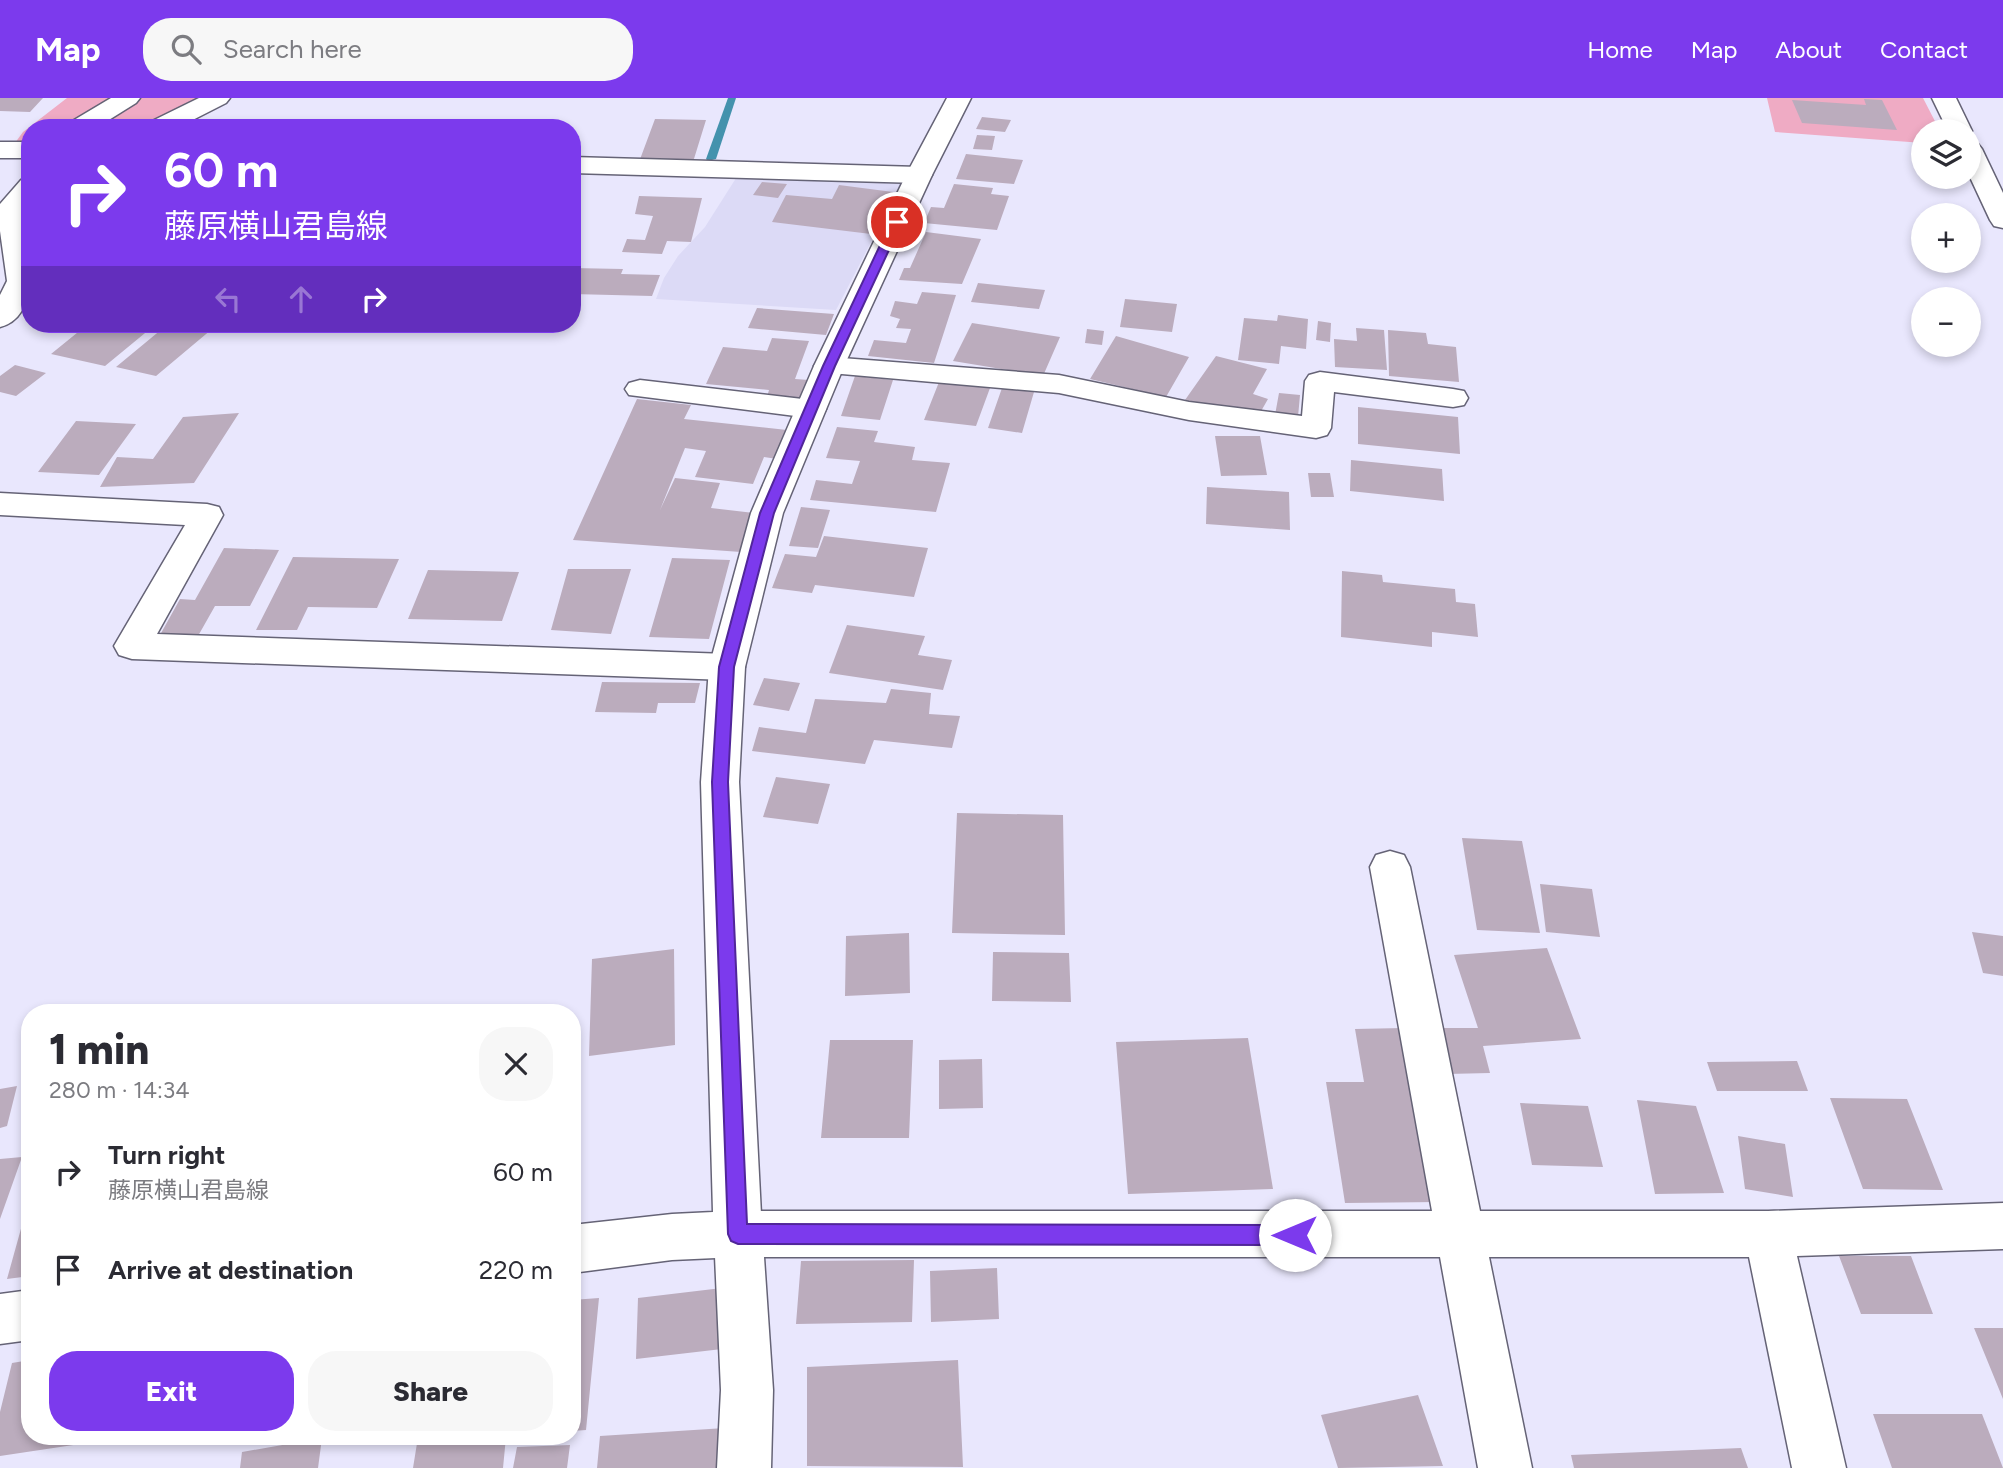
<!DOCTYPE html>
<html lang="en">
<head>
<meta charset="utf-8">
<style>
	:root { --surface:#fff; --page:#f7f7f7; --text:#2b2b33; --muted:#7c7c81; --accent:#7c3aed }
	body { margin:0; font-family:Figtree,"Noto Sans JP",sans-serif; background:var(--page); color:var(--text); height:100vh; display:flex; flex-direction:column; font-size:26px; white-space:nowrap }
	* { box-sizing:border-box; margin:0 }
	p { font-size:23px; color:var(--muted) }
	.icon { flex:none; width:38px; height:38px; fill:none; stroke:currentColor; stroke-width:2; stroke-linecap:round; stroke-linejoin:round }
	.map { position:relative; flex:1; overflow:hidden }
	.details { position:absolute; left:21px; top:906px; width:560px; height:441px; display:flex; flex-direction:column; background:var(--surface); border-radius:28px; box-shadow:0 4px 10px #0003 }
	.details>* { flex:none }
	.guide { position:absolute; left:21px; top:21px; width:560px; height:214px; border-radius:28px; box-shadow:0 4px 10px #0003; background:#7c3aed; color:#fff; overflow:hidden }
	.tools { position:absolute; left:1911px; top:21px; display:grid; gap:14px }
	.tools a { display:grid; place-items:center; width:70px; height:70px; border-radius:50%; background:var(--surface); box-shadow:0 4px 10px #0003; font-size:35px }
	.pin { position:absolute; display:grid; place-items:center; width:60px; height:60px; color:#fff; margin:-30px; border:4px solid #fff; border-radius:50%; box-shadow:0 2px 7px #0007 }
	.me { position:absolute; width:77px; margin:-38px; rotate:270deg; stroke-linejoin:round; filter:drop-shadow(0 0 5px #0008) }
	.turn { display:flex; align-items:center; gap:24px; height:147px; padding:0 28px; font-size:32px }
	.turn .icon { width:91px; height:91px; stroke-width:2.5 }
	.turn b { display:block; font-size:49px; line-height:60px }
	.lanes { display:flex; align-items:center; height:66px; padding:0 28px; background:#0003; justify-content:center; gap:35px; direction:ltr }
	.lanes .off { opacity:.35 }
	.round { display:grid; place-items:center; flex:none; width:74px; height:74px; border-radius:28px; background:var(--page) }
	.summary { display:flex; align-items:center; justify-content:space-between; height:119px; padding:0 28px }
	h1 { font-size:42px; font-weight:800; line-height:52px }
	.button { display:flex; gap:14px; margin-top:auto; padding:14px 28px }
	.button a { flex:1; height:80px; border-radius:28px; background:var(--accent); color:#fff; font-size:28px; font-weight:800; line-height:80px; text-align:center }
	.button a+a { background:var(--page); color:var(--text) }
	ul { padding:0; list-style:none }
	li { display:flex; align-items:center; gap:21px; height:98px; padding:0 28px }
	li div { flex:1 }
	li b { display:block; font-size:26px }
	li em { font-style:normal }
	header { display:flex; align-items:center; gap:42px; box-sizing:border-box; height:98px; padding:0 35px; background:var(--accent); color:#fff }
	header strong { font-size:33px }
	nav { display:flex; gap:38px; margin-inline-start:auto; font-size:24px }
	.search { width:490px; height:63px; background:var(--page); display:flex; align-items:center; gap:18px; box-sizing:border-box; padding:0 24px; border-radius:28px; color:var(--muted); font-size:26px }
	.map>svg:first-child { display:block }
</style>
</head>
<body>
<header>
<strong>Map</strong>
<div class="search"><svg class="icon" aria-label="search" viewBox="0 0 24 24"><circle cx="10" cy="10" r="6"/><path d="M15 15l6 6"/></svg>Search here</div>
<nav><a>Home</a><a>Map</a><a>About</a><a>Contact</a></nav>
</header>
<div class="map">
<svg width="2003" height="1370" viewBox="0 0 2003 1370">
	<rect width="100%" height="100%" fill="#e9e7fd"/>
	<path fill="#dcdaf6" d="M738,77l163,9 -65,126 -180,-11 8,-21 14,-22 27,-29z"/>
	<path fill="#efabc4" d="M67,0h141l-58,30h-120v19h-18l11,-15z
		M1767,0h156l17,33h-17v12l-148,-11z"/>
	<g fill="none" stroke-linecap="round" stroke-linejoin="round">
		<path fill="#4492ad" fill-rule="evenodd" d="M728,0h8l-20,61 -8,2 -2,-2z"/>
	</g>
	<path fill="#bbacbd" d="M0,0h43l-13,14 -30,-1z
		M1864,1l18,1 15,30 -95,-7 -10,-23 74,5z
		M982,19l29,3 -6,12 -29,-3z
		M655,21l51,1 -13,42h-54z
		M977,37l18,1 -3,14 -19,-1z
		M966,56l57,6 -9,24 -58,-5z
		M762,84l25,2 -9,14 -25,-3z
		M954,86l39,4 -2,6 18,2 -12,34 -73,-7 7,-16 13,1z
		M839,87l54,7 -22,42 -99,-12 14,-27 46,4z
		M639,98l63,2 -11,44 -24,-1 -5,13 -40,-2 5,-13 18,1 8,-24 -18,-2z
		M926,134l55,7 -19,45 -63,-4 5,-12h6z
		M572,170l51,1 -2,5 39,1 -8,21 -80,-2z
		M978,185l67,7 -6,19 -68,-7z
		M922,194l34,3 -22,68 -66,-7 6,-16 32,3 5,-14 -15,-1 4,-9 -10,-3 5,-15 22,3z
		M1125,201l52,5 -5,28 -52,-5z
		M757,210l77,6 -8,21 -78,-7z
		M1278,217l30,4 -2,30 -25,-3 -2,18 -41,-4 6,-42 33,3z
		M1318,223l13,2 -1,19 -14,-2z
		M972,225l88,14 -17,39 -90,-15z
		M88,226h68l-51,42 -54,-12z
		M168,226h50l-62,52 -40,-9z
		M1356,230l28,2 3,40 -52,-3 -1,-28 23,2z
		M1087,231l17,2 -2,14 -17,-2z
		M1388,232l38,3 2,11 28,3 3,35 -70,-6z
		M1116,238l73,21 -23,40 -76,-18z
		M772,240l37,3 -14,38 14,1 -7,20 -35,-3 2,-7 -63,-6 17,-37 44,4z
		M1216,258l51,13 -14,25 15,5 -8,14 -31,-1 -44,-12z
		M15,267l31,8 -30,23 -16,-4v-16z
		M855,278l38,4 -13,40 -39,-4z
		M939,284l51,6 -14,38 -52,-6z
		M1002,290l32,4 -12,41 -34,-5z
		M1279,295l21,2 -2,22 -23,-2z
		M637,301l54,6 -7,14 103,11 -10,29 -13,-2 -11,27 -58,-7 11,-26 -21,-3 -25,62 15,-32 45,5 -9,25 43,5 -13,39 -168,-12z
		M1358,309l100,10 2,37 -102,-10z
		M239,315l-45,70 -94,4 17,-30 36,2 30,-42z
		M76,323l60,3 -37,51 -61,-3z
		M837,329l41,4 -4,11 41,5 -3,13 38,3 -14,49 -126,-12 6,-20 36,4 8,-23 -34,-3z
		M1215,338h45l7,39 -46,1z
		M1351,362l91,9 2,32 -94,-10z
		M1308,375h22l4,24h-23z
		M1207,389l82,5 1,38 -84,-6z
		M801,409l29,3 -12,38 -29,-2z
		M824,438l104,12 -14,49 -99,-12 -3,8 -40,-5 13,-34 31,3z
		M224,450l55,2 -29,56h-35l-17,30 -38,-1 20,-36 15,1z
		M293,459l106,2 -22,49 -69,-1 -11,23h-41z
		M672,460l58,2 -21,79 -60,-2z
		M568,471h63l-20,65 -60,-4z
		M428,472l91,2 -17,49 -94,-2z
		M1342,473l40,4 1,7 72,7 1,13 19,2 3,33 -46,-5v15l-91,-10z
		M847,527l78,11 -7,19 34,5 -9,30 -114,-17z
		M764,580l36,5 -11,28 -36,-6z
		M602,584l98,1 -5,20h-37l-2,10 -61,-1z
		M891,591l40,4 -2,21 31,2 -8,32 -78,-8 -9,24 -113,-13 7,-24 47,6 9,-34 71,4z
		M776,679l54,7 -12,40 -55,-7z
		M957,715l106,2 2,120 -113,-2z
		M1462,740l60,3 18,92 -63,-3z
		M1540,786l52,5 8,48 -54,-5z
		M1972,834l31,4v40l-20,-3z
		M909,835l1,60 -65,3 1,-60z
		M1547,850l34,91 -98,7 7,27 -43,1 -11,-46h42l-24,-73z
		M674,851l1,96 -86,11 3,-97z
		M993,854l76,1 2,49 -79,-1z
		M1403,930l35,174 -93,1 -19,-121h38l-9,-53z
		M1248,940l25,151 -145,5 -12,-152z
		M830,942h83l-4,98h-88z
		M982,961l1,49 -44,1v-49z
		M1797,963l11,30h-91l-10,-29z
		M17,988l-10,40 -7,2v-39z
		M1830,1000l77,1 36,91 -80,-1z
		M1637,1002l59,6 28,87 -69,1z
		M1520,1005l68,3 15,61 -71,-2z
		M1738,1038l47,8 8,53 -48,-8z
		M22,1059l-22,62v-60z
		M29,1102l1,76 -23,3z
		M1839,1158h72l22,58h-72z
		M914,1162l-2,62 -116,2 5,-63z
		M997,1170l2,51 -68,3 -1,-51z
		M722,1190v61l-86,10 2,-61z
		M599,1200l-13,132 -14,1v-131z
		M1974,1230h29v71z
		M30,1262v77l90,1 -120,18v-44l12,-49z
		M958,1262l5,107 -156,-1v-99z
		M1418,1297l25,71 -105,2 -17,-53z
		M1873,1316h109l21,54h-111z
		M725,1330l-2,40h-126l3,-32z
		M418,1339h88l-3,31h-90z
		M322,1340l-4,30h-78l2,-16z
		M570,1347l-3,23h-54l4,-21z
		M1741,1350l7,20h-174l-3,-13z"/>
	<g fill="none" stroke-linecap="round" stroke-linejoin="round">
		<defs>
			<path id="minor" d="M111,0h29l-4,5 -40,25h-30l3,-5z
				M199,0h31l-4,5 -49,25h-32l3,-5z
				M1932,0h24l16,33 -3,5v-5h-21z
				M1969,43l9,3 4,5 21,44v35l-9,-2 -4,-6 -21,-45z
				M0,44h30v16h-30z
				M572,59l347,10 9,3 4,5 -4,5 -9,3 -347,-10z
				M30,79v25l-7,8c6,32 21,106 -23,117v-32l7,-14 -7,-50v-27l21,-24z
				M829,259l230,18 130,27 113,14 3,-35 4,-6 11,-3 133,17 11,2 4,7 -4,7 -11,2 -119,-15 -3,36 -4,7 -11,3 -127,-18 -130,-27 -240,-21 -5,-6 5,-6z
				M640,282l171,20 11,2 4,7 -4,7 -11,2 -182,-23 -4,-6 4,-6z
				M0,395l207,11 12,3 4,8 -66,119 570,20 13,4 5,9 -5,9 -13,4 -595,-21 -13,-4 -5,-9 71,-121 -185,-10z
				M1390,753l14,4 6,12 70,344h288l235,-8v46l-206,7 49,212h-54l-43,-211h-260l43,211h-54l-38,-211h-676l9,133 -2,78h-54l4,-78 -7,-156 7,-16 17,-7h694l-62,-344 6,-12z"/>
			<path id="major" d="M947,0h24l-39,77 -88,191 -61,147 -38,154 -6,115 23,452 -7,16 -17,7 -66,3 -100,13v-48l100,-11 41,-2 -12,-430 8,-115 42,-154 63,-147 92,-191z
				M30,1192v50l-30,4v-50z"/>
		</defs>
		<use href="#minor" stroke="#656376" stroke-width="3"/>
		<use href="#major" stroke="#656376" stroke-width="3"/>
		<use href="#minor" fill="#fff" fill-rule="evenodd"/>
		<use href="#major" fill="#fff" fill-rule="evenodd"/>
	</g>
	<path fill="#7c3aed" stroke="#51269a" stroke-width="2" d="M897,121l5,3 -67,144 -61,147 -40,154 -6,115 19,442 548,1 7,3 3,7 -3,7 -7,3 -557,-1 -7,-3 -3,-7 -16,-452 7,-115 41,-154 63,-147 68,-144z"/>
</svg>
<div class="tools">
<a><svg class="icon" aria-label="layers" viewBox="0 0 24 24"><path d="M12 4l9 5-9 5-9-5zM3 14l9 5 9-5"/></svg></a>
<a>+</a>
<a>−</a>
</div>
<div class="pin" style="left:897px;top:124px;background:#d93025"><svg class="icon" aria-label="arrive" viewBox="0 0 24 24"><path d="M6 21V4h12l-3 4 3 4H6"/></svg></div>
<svg class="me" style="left:1295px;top:1137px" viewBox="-20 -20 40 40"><circle r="19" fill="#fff"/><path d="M0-13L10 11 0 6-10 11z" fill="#7c3aed"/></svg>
<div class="guide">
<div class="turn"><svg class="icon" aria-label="right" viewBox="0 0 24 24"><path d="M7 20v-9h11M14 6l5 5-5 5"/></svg><div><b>60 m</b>藤原横山君島線</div></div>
<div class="lanes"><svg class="icon off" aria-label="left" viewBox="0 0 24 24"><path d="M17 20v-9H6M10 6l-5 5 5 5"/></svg><svg class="icon off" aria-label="ahead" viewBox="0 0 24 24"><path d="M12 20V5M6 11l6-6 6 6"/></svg><svg class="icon" aria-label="right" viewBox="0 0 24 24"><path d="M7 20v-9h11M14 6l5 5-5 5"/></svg></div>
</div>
<section class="details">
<div class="summary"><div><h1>1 min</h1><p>280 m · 14:34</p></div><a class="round"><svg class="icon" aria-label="close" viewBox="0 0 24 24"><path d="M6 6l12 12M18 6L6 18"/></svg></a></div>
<ul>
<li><svg class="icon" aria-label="right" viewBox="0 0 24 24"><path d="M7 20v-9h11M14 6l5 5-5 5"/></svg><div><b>Turn right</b><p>藤原横山君島線</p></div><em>60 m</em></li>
<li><svg class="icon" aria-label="arrive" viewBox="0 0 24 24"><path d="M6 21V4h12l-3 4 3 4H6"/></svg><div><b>Arrive at destination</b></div><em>220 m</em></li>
</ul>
<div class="button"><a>Exit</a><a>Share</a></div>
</section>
</div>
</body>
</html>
